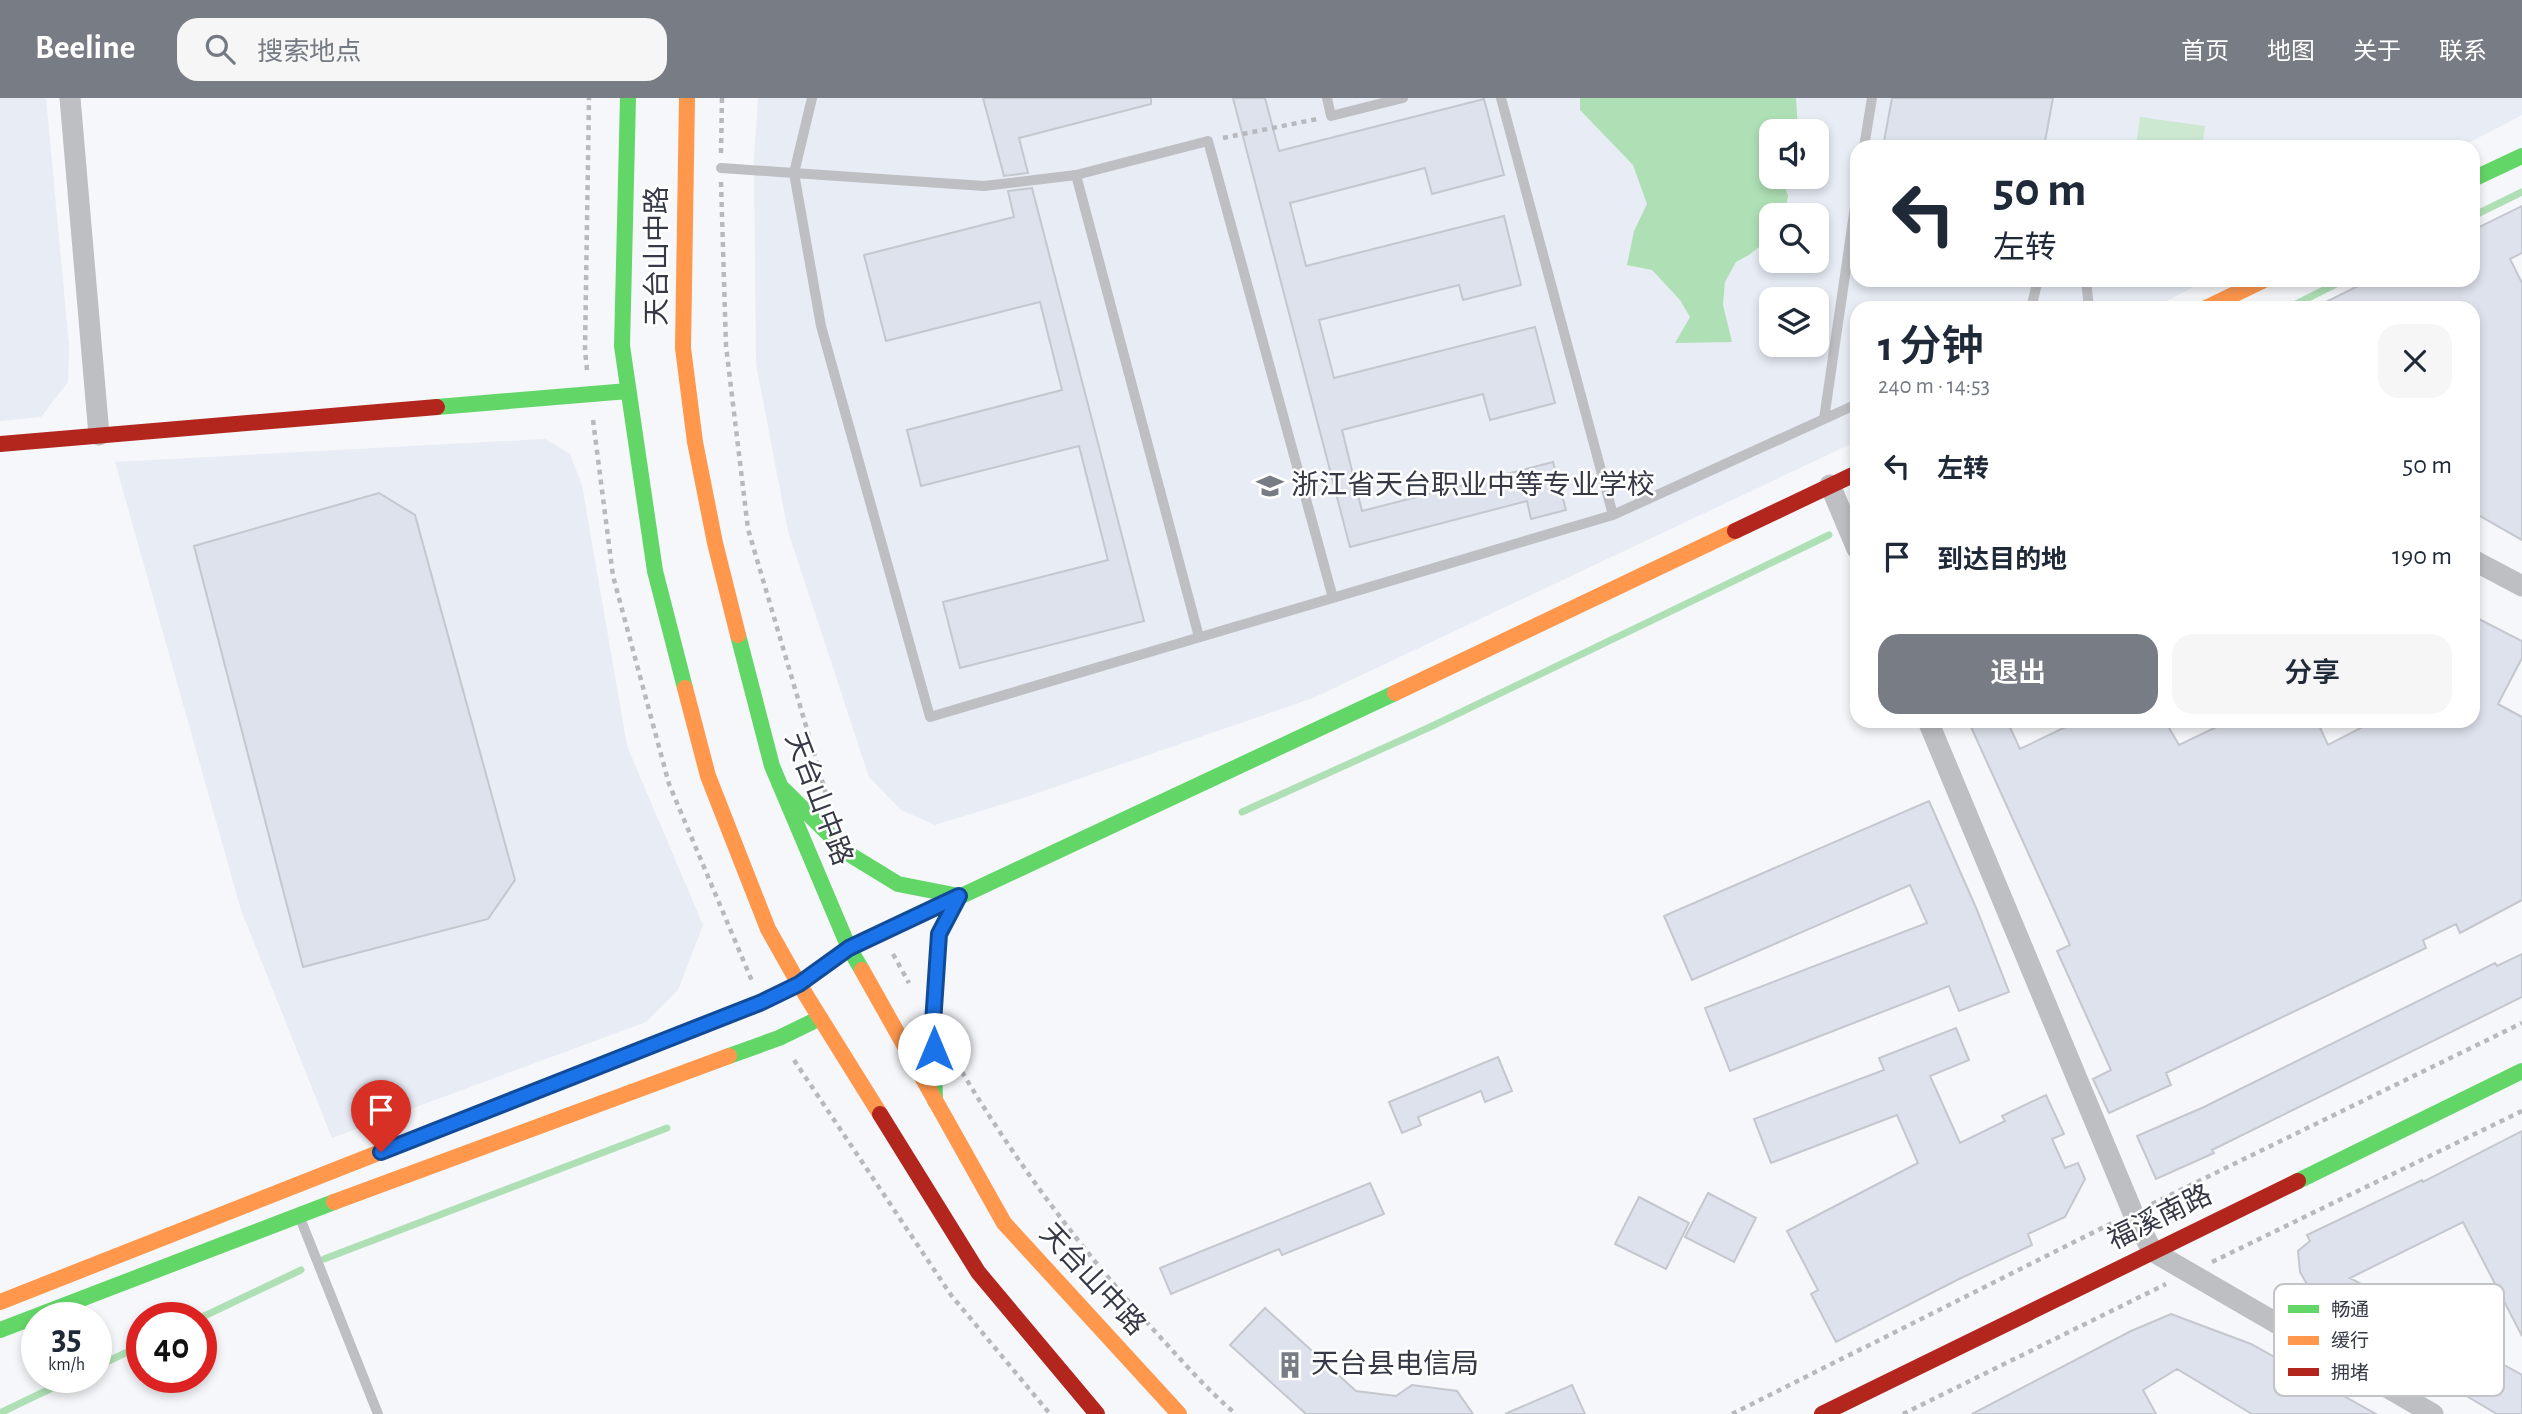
<!DOCTYPE html>
<html lang="zh">
<head>
<meta charset="utf-8">
<style>
	:root { --surface:#fff; --page:#f6f6f7; --text:#1f2937; --muted:#747a83; --accent:#787c85 }
	body { margin:0; font-family:"Alegreya Sans","Noto Sans SC",sans-serif; background:var(--page); color:var(--text); height:100vh; display:flex; flex-direction:column; font-size:26px; white-space:nowrap }
	* { box-sizing:border-box; margin:0 }
	p { font-size:23px; color:var(--muted) }
	.icon { flex:none; width:38px; height:38px; fill:none; stroke:currentColor; stroke-width:2; stroke-linecap:round; stroke-linejoin:round }
	.map { position:relative; flex:1; overflow:hidden }
	.sheet { position:absolute; left:1850px; top:203px; width:630px; height:427px; display:flex; flex-direction:column; background:var(--surface); border-radius:21px; box-shadow:0 4px 10px #0003 }
	.sheet>* { flex:none }
	.hud { position:absolute; left:1850px; top:42px; width:630px; height:147px; border-radius:21px; box-shadow:0 4px 10px #0003; background:#fff; color:var(--text); overflow:hidden }
	.tools { position:absolute; left:1759px; top:21px; display:grid; gap:14px }
	.tools a { display:grid; place-items:center; width:70px; height:70px; border-radius:14px; background:var(--surface); box-shadow:0 4px 10px #0003; font-size:35px }
	.speed { position:absolute; left:21px; top:1204px; display:flex; gap:14px; font-size:35px; font-weight:700; text-align:center }
	.speed>* { display:grid; place-content:center; width:91px; height:91px; border-radius:50%; background:var(--surface); box-shadow:0 4px 10px #0003; line-height:1 }
	.speed small { font-size:18px; font-weight:400 }
	.speed .limit { border:10px solid #d22; background:#fff; color:#111 }
	.pin { position:absolute; display:grid; place-items:center; width:60px; height:60px; color:#fff; margin:-72px -30px; border-radius:50% 50% 50% 0; rotate:-45deg; box-shadow:0 0 7px #0007 }
	.pin .icon { rotate:45deg }
	.me { position:absolute; width:77px; margin:-38px; rotate:0deg; stroke-linejoin:round; filter:drop-shadow(0 0 5px #0008) }
	.turn { display:flex; align-items:center; gap:24px; height:147px; padding:0 28px; font-size:32px }
	.turn .icon { width:91px; height:91px; stroke-width:2.5 }
	.turn b { display:block; font-size:49px; line-height:60px }
	.round { display:grid; place-items:center; flex:none; width:74px; height:74px; border-radius:21px; background:var(--page) }
	.summary { display:flex; align-items:center; justify-content:space-between; height:119px; padding:0 28px }
	h1 { font-size:42px; font-weight:600; line-height:52px }
	.action { display:flex; gap:14px; margin-top:auto; padding:14px 28px }
	.action a { flex:1; height:80px; border-radius:21px; background:var(--accent); color:#fff; font-size:28px; font-weight:600; line-height:80px; text-align:center }
	.action a+a { background:var(--page); color:var(--text) }
	ul { padding:0; list-style:none }
	li { display:flex; align-items:center; gap:21px; height:91px; padding:0 28px }
	li div { flex:1 }
	li b { display:block; font-size:26px }
	li em { font-style:normal }
	header { display:flex; align-items:center; gap:42px; box-sizing:border-box; height:98px; padding:0 35px; background:var(--accent); color:#fff }
	header strong { font-size:33px }
	nav { display:flex; gap:38px; margin-inline-start:auto; font-size:24px }
	.search { width:490px; height:63px; background:var(--page); display:flex; align-items:center; gap:18px; box-sizing:border-box; padding:0 24px; border-radius:21px; color:var(--muted); font-size:26px }
	.map>svg:first-child { display:block }
</style>
</head>
<body>
<header>
<strong>Beeline</strong>
<div class="search"><svg class="icon" aria-label="search" viewBox="0 0 24 24"><circle cx="10" cy="10" r="6"/><path d="M15 15l6 6"/></svg>搜索地点</div>
<nav><a>首页</a><a>地图</a><a>关于</a><a>联系</a></nav>
</header>
<div class="map">
<svg width="2522" height="1316" viewBox="0 0 2522 1316">
	<rect width="100%" height="100%" fill="#f5f7fa"/>
	<path fill="#e7ecf5" fill-rule="evenodd" d="M0,0h46l23,247 -1,37 -27,35 -41,4z
		M758,0h1764v17l-61,32h-604v133h350l-54,28h-296v133l-544,257 -287,99 -91,28 -34,-15 -32,-33 -81,-246 -32,-167 -2,-207zM1771,33h45v46h-45zM1771,117h45v46h-45zM1771,201h45v46h-45z
		M545,341l25,15 12,31 45,261 76,179 -25,65 -32,32 -314,116 -91,-228 -126,-448z"/>
	<path fill="#cce8d0" d="M2140,19l65,9 -3,21h-66z"/>
	<path fill="#afe0b5" d="M1580,0h216l2,33h-27v46h11l6,19 -4,19h-13v22l-22,18 -13,7 -11,20 -2,23 9,37 -57,1 15,-26 -10,-17 -28,-30 -25,-5 7,-34 13,-27 -14,-39 -53,-55z"/>
	<g fill="none" stroke-linecap="round" stroke-linejoin="round">
		<path stroke="#afe0b5" stroke-width="7" d="M2473,118l49,-24
			M2288,210l56,-28
			M1242,714l186,-84 401,-193
			M324,1161l343,-131
			M200,1220l101,-48
			M96,1269l46,-22
			M0,1315l75,-36"/>
	</g>
	<path fill="#dee2ec" stroke="#c4c7ce" stroke-width="2" d="M983,0h168v6l-132,34 9,35 -24,3z
		M1233,0h32l14,53 205,-52 20,76 -72,19 -7,-26 -135,35 16,63 198,-50 17,69 -58,15 -4,-15 -140,35 15,58 201,-51 20,76 -65,17 -7,-26 -141,36 20,81 191,-49 13,48 -35,9 -4,-18 -177,46z
		M1892,0h161l-9,49h-161z
		M1032,90l112,433 -184,47 -17,-66 165,-42 -29,-114 -158,40 -14,-56 155,-40 -22,-88 -154,39 -22,-86 150,-38 -6,-26z
		M2522,108v47l-12,6 12,24v257l-49,-28v-204h-159l56,-28h103v-50z
		M379,395l36,22 100,365 -27,39 -185,48 -109,-421z
		M2473,518l49,25v17l-24,46 24,13v183l-62,33 -4,-9 -33,16 3,8 -260,125 5,12 -62,28 -16,-34 18,-9 -54,-119 13,-6 -99,-218 14,-6h22l13,28 58,-28h87l14,24 50,-24h88l11,24 46,-24h99z
		M1929,703l48,109 32,82 -50,19 -10,-25 -219,85 -25,-63 222,-85 -17,-38 -218,95 -28,-64z
		M2522,856v43l-310,153 2,3 -58,26 -19,-43 67,-29 291,-144 2,3z
		M1956,930l13,32 -39,16 30,67 45,-22 -3,-5 44,-21 18,39 -12,5 13,29 13,-5 7,16 -20,38 -37,17 4,11 -73,34 -123,63 -25,-48 7,-4 -31,-59 131,-68 -21,-48 -126,48 -17,-44 130,-49 -5,-12z
		M1498,959l14,34 -27,11 -4,-11 -63,26 3,8 -19,8 -13,-31z
		M2522,1033v205l-59,-114 -113,56 107,59 -22,40 -122,-72 6,-11 -11,-8 -8,-14 -2,-21 12,-10 -3,-6 115,-55 1,2z
		M1370,1085l14,31 -102,41 -3,-6 -108,45 -11,-26z
		M1708,1095l48,25 -22,44 -49,-25z
		M1639,1099l50,26 -23,46 -51,-25z
		M1265,1210l91,83 40,5 16,-11 45,6 16,23h-167l-76,-69z
		M2171,1216l80,30 125,70h-124l-75,-45 -34,21 13,24h-184l159,-83z
		M2486,1257l36,20v39h-25l-34,-20z
		M1572,1287l13,29h-80z"/>
	<g fill="none" stroke-linecap="round" stroke-linejoin="round">
		<path stroke="#b7b9bd" stroke-width="4.5" stroke-dasharray="5 5" stroke-linecap="butt" d="M1223,40l94,-19
			M721,55l1,-55
			M721,84l5,164 22,183 78,265
			M587,272l-2,-20 4,-252
			M593,322l20,156 56,208 83,197
			M893,856l16,29
			M794,962l157,235 99,119
			M962,974c57,95 124,184 199,266 24,26 47,53 75,76
			M2152,1106l370,-181
			M2212,1164l310,-151
			M1732,1316l384,-193
			M1903,1316l263,-130"/>
		<path stroke="#bdbfc3" stroke-width="10" d="M1327,0l4,18 72,-18
			M1501,0l112,417
			M1864,49l8,-49
			M721,70l73,5 18,-75
			M1076,77l-92,11 -190,-13 27,153 109,391 683,-202 244,-111
			M2086,182l3,28
			M2031,210l7,-28
			M1824,321l33,-226
			M1199,539l-123,-462 132,-34 125,457
			M300,1120l78,196"/>
		<path stroke="#bdbfc3" stroke-width="21" d="M70,0l29,337
			M1830,387l27,64
			M2473,462l49,26
			M1928,623l205,492 19,38 281,163"/>
		<path stroke="#63d668" stroke-width="16" d="M628,0l-6,248 33,225 30,117
			M2473,81l49,-23
			M437,309l191,-16
			M738,537l34,131 77,182 13,22
			M782,690l67,66 49,30 61,12 -20,38 -6,89 2,78
			M957,800l438,-205
			M729,958l50,-18 41,-20
			M2298,1083l224,-110
			M0,1232l334,-128"/>
		<path stroke="#ff974d" stroke-width="16" d="M687,0l-4,250 12,94 20,101 23,92
			M2206,210l58,-28
			M685,590l23,88 60,153 31,55 81,130
			M1395,595l340,-162
			M862,872l142,253 175,191
			M334,1104l395,-146
			M0,1204l462,-182"/>
		<path stroke="#b3261e" stroke-width="16" d="M0,346l437,-37
			M1735,433l122,-58
			M880,1016l98,158 119,142
			M462,1022l300,-118 37,-18 50,-36 108,-50
			M1822,1316l476,-233"/>
	</g>
	<g fill="none" stroke-linecap="round" stroke-linejoin="round">
		<defs>
			<path id="route" d="M381,1054l381,-150 37,-18 50,-36 110,-52 -20,38 -6,89 1,26"/>
		</defs>
		<use href="#route" stroke="#114b97" stroke-width="18"/>
		<use href="#route" stroke="#1a73e8" stroke-width="12"/>
	</g>
	<defs>
		<symbol id="school-bare" viewBox="-9 -9 18 18"><path d="M0-5L7-2L0 1L-7-2ZM-4 1L0 2.5L4 1V4Q0 6-4 4Z" fill="#787c85" stroke="#fff" stroke-width="2.5" paint-order="stroke"/></symbol>
		<symbol id="building-bare" viewBox="-9 -9 18 18"><path d="M-4-6H4V6H1V3H-1V6H-4ZM-2.5-4.3h1.7v1.8h-1.7ZM.8-4.3h1.7v1.8H.8ZM-2.5-1h1.7V.8h-1.7ZM.8-1h1.7V.8H.8Z" fill="#787c85" stroke="#fff" stroke-width="2.5" paint-order="stroke"/></symbol>
	</defs>
	<g fill-rule="evenodd">
		<use href="#school-bare" x="1251" y="369" width="38" height="38"/>
		<use href="#building-bare" x="1271" y="1248" width="38" height="38"/>
	</g>
	<g text-anchor="middle" dominant-baseline="central" stroke-width="5" stroke-linejoin="round" paint-order="stroke">
		<g font-size="28" fill="#353a46" stroke="#fff">
			<text transform="translate(658 158) rotate(-90)">天台山中路</text>
			<text transform="translate(818 701) rotate(69)">天台山中路</text>
			<text transform="translate(2160 1120) rotate(-26)">福溪南路</text>
			<text transform="translate(1092 1182) rotate(47)">天台山中路</text>
		</g>
		<g font-size="28" fill="#353a46" stroke="#fff" text-anchor="start">
			<text x="1291" y="388">浙江省天台职业中等专业学校</text>
			<text x="1311" y="1267">天台县电信局</text>
		</g>
	</g>
	<rect x="2274" y="1186" width="230" height="112" rx="10" fill="#fff" stroke="#c2c4c8" stroke-width="2"/>
	<rect x="2288" y="1207" width="31" height="8" fill="#63d668"/>
	<rect x="2288" y="1238" width="31" height="9" fill="#ff974d"/>
	<rect x="2288" y="1270" width="31" height="8" fill="#b3261e"/>
	<g font-size="19" fill="#353a46">
		<text x="2331" y="1218">畅通</text>
		<text x="2331" y="1249">缓行</text>
		<text x="2331" y="1281">拥堵</text>
	</g>
</svg>
<div class="tools">
<a><svg class="icon" aria-label="sound" viewBox="0 0 24 24"><path d="M4 9h4l5-4v14l-5-4H4zM17 9q2 3 0 6"/></svg></a>
<a><svg class="icon" aria-label="search" viewBox="0 0 24 24"><circle cx="10" cy="10" r="6"/><path d="M15 15l6 6"/></svg></a>
<a><svg class="icon" aria-label="layers" viewBox="0 0 24 24"><path d="M12 4l9 5-9 5-9-5zM3 14l9 5 9-5"/></svg></a>
</div>
<div class="speed"><div>35<small>km/h</small></div><div class="limit">40</div></div>
<div class="pin" style="left:381px;top:1054px;background:#d93025"><svg class="icon" aria-label="arrive" viewBox="0 0 24 24"><path d="M6 21V4h12l-3 4 3 4H6"/></svg></div>
<svg class="me" style="left:934px;top:951px" viewBox="-20 -20 40 40"><circle r="19" fill="#fff"/><path d="M0-13L10 11 0 6-10 11z" fill="#1a73e8"/></svg>
<div class="hud">
<div class="turn"><svg class="icon" aria-label="left" viewBox="0 0 24 24"><path d="M17 20v-9H6M10 6l-5 5 5 5"/></svg><div><b>50 m</b>左转</div></div>
</div>
<section class="sheet">
<div class="summary"><div><h1>1 分钟</h1><p>240 m · 14:53</p></div><a class="round"><svg class="icon" aria-label="close" viewBox="0 0 24 24"><path d="M6 6l12 12M18 6L6 18"/></svg></a></div>
<ul>
<li><svg class="icon" aria-label="left" viewBox="0 0 24 24"><path d="M17 20v-9H6M10 6l-5 5 5 5"/></svg><div><b>左转</b></div><em>50 m</em></li>
<li><svg class="icon" aria-label="arrive" viewBox="0 0 24 24"><path d="M6 21V4h12l-3 4 3 4H6"/></svg><div><b>到达目的地</b></div><em>190 m</em></li>
</ul>
<div class="action"><a>退出</a><a>分享</a></div>
</section>
</div>
</body>
</html>
